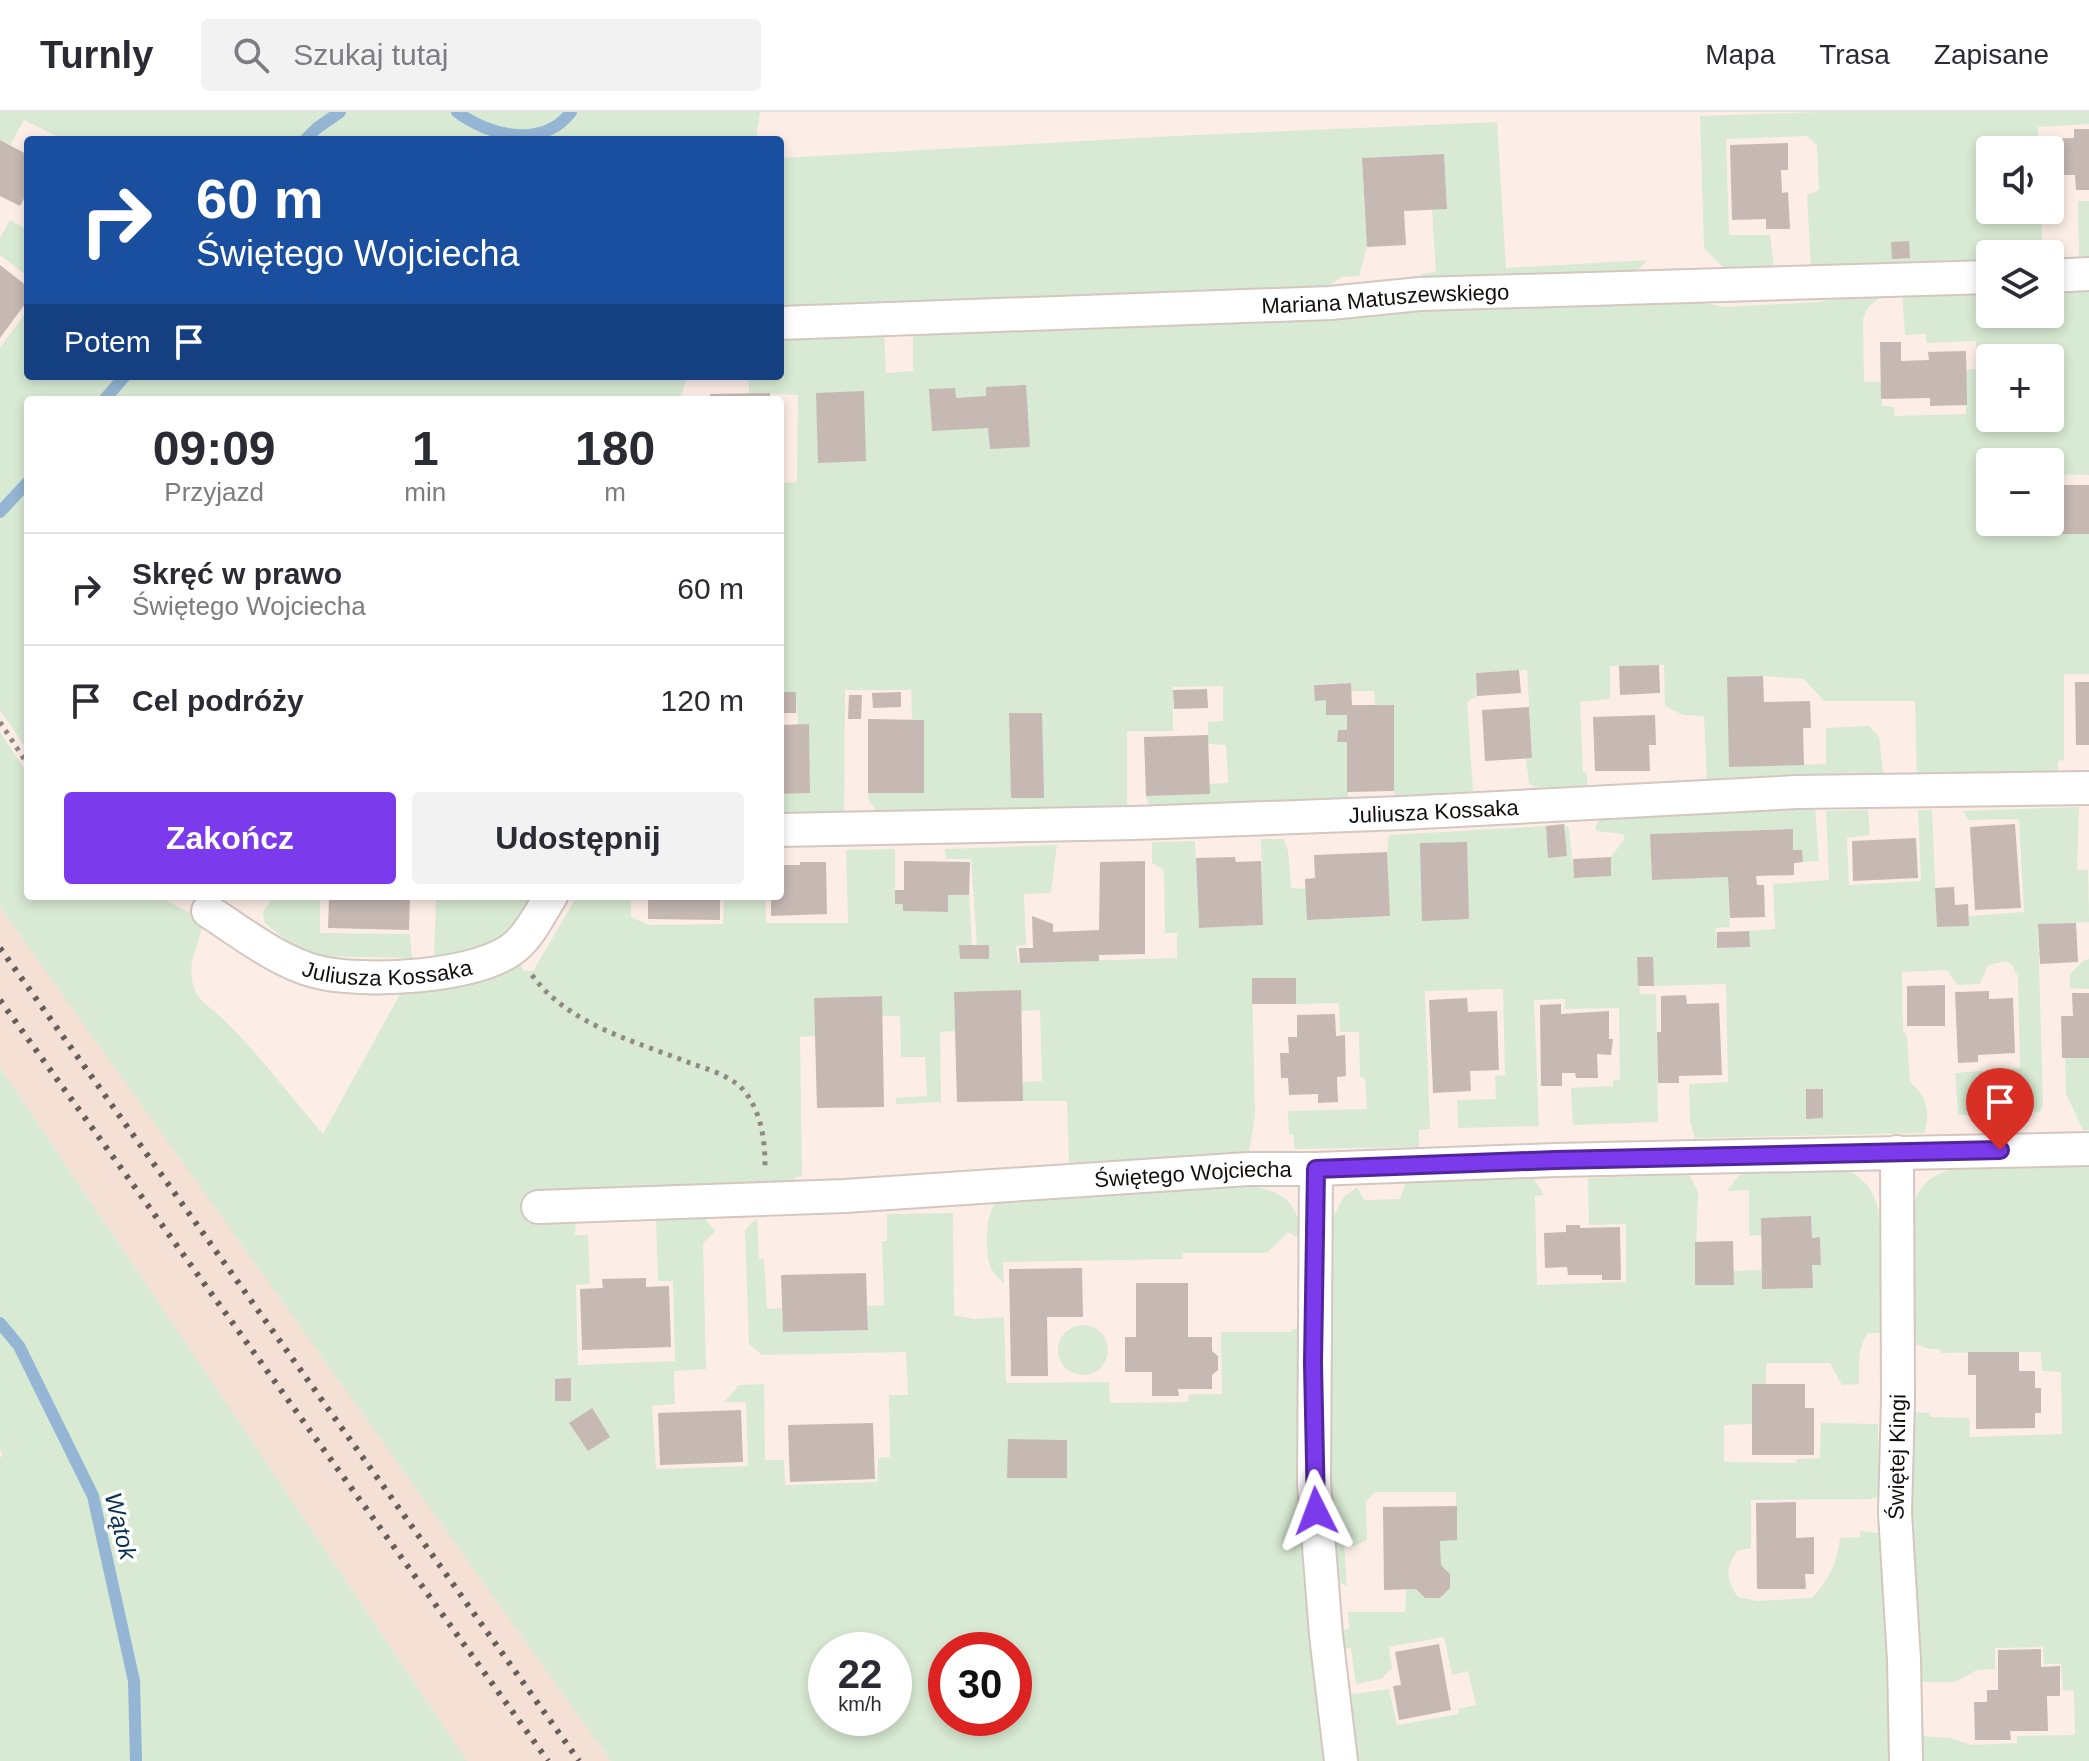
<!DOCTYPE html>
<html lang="pl">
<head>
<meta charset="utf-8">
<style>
	:root { --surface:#fff; --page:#f2f2f3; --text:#2b2b33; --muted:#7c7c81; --line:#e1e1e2; --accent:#7c3aed }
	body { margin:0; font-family:Helvetica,sans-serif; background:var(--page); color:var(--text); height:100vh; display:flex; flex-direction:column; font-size:30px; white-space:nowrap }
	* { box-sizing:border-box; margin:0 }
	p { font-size:26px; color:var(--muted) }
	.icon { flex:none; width:44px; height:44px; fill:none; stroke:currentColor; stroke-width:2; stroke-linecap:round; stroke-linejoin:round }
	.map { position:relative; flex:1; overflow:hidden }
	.sheet { position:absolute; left:24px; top:284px; width:760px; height:504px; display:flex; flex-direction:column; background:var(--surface); border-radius:8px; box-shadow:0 4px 12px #0003 }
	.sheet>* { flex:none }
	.banner { position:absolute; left:24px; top:24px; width:760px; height:244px; border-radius:8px; box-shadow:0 4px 12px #0003; background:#1a4fa0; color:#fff; overflow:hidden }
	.fabs { position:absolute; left:1976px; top:24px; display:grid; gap:16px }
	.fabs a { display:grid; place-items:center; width:88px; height:88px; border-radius:8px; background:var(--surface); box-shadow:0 4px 12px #0003; font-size:40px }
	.speed { position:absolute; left:808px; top:1520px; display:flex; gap:16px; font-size:40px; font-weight:700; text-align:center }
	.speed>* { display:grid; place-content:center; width:104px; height:104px; border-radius:50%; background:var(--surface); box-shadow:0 4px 12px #0003; line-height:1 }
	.speed small { font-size:20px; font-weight:400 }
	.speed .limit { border:12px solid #d22; background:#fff; color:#111 }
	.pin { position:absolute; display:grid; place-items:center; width:68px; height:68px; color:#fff; margin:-82px -34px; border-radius:50% 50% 50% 0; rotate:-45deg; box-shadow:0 0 8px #0007 }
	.pin .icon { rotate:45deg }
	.me { position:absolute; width:88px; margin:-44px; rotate:357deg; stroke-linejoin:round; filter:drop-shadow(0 0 6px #0008) }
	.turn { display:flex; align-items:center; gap:28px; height:168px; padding:0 40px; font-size:36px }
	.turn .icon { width:104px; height:104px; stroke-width:2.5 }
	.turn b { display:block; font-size:56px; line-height:68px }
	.then { display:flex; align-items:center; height:76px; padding:0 40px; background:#0003; gap:16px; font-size:30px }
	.eta { display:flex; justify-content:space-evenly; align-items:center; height:136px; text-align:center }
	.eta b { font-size:48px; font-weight:800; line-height:56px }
	.action { display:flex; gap:16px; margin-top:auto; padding:16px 40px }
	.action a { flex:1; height:92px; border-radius:8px; background:var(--accent); color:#fff; font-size:32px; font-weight:800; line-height:92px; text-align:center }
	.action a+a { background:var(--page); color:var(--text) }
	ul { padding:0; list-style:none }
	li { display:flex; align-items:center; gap:24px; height:112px; padding:0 40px; border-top:2px solid var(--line) }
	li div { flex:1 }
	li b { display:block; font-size:30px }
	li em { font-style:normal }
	header { display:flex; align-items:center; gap:48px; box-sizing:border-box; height:112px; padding:0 40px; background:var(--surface); border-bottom:2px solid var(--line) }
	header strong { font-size:38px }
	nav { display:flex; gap:44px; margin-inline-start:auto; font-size:28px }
	.search { width:560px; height:72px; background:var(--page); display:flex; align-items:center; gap:20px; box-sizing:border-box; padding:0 28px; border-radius:8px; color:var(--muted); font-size:30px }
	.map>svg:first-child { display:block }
</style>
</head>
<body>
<header>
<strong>Turnly</strong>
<div class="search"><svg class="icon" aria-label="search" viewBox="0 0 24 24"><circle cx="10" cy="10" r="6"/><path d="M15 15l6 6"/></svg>Szukaj tutaj</div>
<nav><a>Mapa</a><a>Trasa</a><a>Zapisane</a></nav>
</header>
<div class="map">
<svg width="2089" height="1649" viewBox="0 0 2089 1649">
	<rect width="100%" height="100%" fill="#fceee7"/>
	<path fill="#f4e0d5" d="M0,795l45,62 566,792h-144l-467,-694z"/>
	<path fill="#d8ead3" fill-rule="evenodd" d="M0,0h760l-4,28h-691l-41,-20 -14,25 -10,-5z
		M1820,0h269v12l-51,3v23h-48v60h51l2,44h-53v7l-179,6 -4,-72 12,-5 -2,-45 -10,-9 -81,3 3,96h41l4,33 -49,1 -21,-21 -4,-132z
		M1497,10l9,146 142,-8 -15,14 -212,10 1,-10 14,-2 -4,-63 15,-1 -3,-54 -82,4 5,89 -8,29 -17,1 -22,14 -483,13 -16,8 -41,1v-155l393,-22z
		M2078,89h11v58h-10z
		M10,108l18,10v47l-28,-22v-17z
		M2050,176h39v187l-39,-1v-12h-60v60h18l1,12h80v-49v189h-25v86l-6,1v14l-141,4 -2,-78h-91l-20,-22 -41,-3 -36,2 3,89 96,-3v-36l43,-2 10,11 5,43 -177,2 -3,-66 -21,-1 -18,-9 -1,-41 -54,1v33l-30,3 3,70 4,1v19l-8,1v-7l-41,2 -9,-4 -3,-26 6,-1 -5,-87 -51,3 1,23 -10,6 6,89 -79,5v-91h-19l-1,-14h-23v-8l-37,1 1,16h11l1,15h20v15h-9l-1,12h10l1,57 -183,9 -16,-4 -3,-8 63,-2 1,-10 18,-1 -2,-38 -18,-1v-22l15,-1v-35l-50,1v44h-46v74l-3,5 -246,3 -9,-12 -1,-8h56v-73l-12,-1 -1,-29h-66l-1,125 -64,-1v-20l30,-1c-5,-33 -14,-68 -14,-101h-16v-209l17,-1 1,-87 -49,-2 -1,-17h32v-40l104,-2 2,39 27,-2v-38l741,-39 71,13 94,-5 34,-9 23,-1 2,7 -10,8 -5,12 1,63h17l1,24 12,1 1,9 71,-2v-44l11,-1 -1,-28 -50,2v-9l-21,1 -3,-43 88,-2v24h60zM1990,246h60v60h-60z
		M28,197v67h659l-7,24h-652v351l-28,-41v-362z
		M0,620l28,42v122h130l44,23c1,25 -16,37 -9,65 3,17 21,25 32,37 35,34 65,75 98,113l77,-140 113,-30 7,-1 4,8h9l44,-75h54v21l17,8 75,-1 1,-28h41l1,27h82l-2,-73 49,-1v55h8l1,7 43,1 1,-17h21l3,50h-12v14h29v-14h-12l-6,-86h-25l-1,-10 112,-4 -6,48 -27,1 2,51 -10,1 2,17 159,-5v-25h-12l-1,-63 -12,-7v-21l43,-1 4,87 64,-3 -2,-86h23l4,12 3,37 15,1 2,31 81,-4 -2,-64 2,-17 157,-9 3,32 18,-2 -3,-32 5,4 5,50 37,-2v-19l14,-19 -2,-4 -26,-3 -2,-4 6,-10 214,-12 4,56 -16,1 -1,-12h-9v-21l-143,5 2,46 76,-3 2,50 -14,1 1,20 32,-1v-16l26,-2 -2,-45 56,-4 -3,-69 42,-1 2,25 -23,3 2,47 72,-4 -3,-71h14l5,117 32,-1v-10l55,-4 -5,-93 -51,1 -5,-9 116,-4 -2,63h11l1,52 -51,3 5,180 -3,7 -82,3 -3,-42 65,-5 -2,-91 -6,-12 -6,-4 -18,4 -8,19 -23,1 -10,-15 -45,2 1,58 4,7 3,45c17,15 21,29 14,51l-229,5 -5,-16 -1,-38 39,-2 -2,-98 -72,2 -2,-29h-15l3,37h16l2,128 -85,3 -2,-37 42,-2v-6h7l-1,-72 -54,1v-10l-31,1 5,126 -81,2 -1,-28 39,-1 -1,-23 10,-1 -2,-86 -78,2 5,138 -11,1v17l-124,2 -2,-15h-4l-1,-23 79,-2 -2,-31 -5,-1 -1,-45h-19l-1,-29 -43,1 -1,-26h-43l3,137 -6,37 -3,4h-6l-171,8 -2,-63h-44v-19l19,-1 -2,-71 -19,1 -1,-21 -66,2 1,39 -15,1 1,70 -45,2v-6l31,-2 -2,-39h-24l-1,-41h-18l-1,-20 -67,2 1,38 -15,1 2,139 -7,1v8l-271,11 4,27h48l-1,12h13l2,49 -14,1 2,80 97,-4 -2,-80h-15l-2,-62 48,-1 12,13 -13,12 3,126 -32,2 1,33 -23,2 4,63 92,-3 -2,-64h-22l15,-17 25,-1 1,76h19l1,25 92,-3 1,-24 12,-1 -1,-62h19l-2,-43 -144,3 -13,-11 -4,-114 12,-12 2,41h5l3,50 15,-1 1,24 85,-2v-24l16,-1 -2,-64h5v-27l66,-1 1,102 20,4 30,-2 2,66 103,-1 1,21 78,-1 1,-8h33l-1,-62h71v-3l13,-1 22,433h-716l-611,-854zM826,1538h68v68h-68zM946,1538h68v68h-68z
		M274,784h46v37l90,1 2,24 -101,-2 -23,-14 -24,-20 -1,-10z
		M436,784h97c-22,48 -50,56 -99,61z
		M2089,847v30l-19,-1v-14l13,-13z
		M2065,946h24v72h-6l-17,-36z
		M0,955l467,694h-327l-2,-79 -41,-187 -76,-151 -21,-26z
		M2089,1054v595h-170v-25l32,2 20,7 46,-2v-7l58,-1 -1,-44 -11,-1 -2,-26h-17l-1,-17 -48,1v21l-18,1 -22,12h-36l-30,-23v102h-535l-9,-66 44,-6 8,36 62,-11 -1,-5 18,-4 -8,-34 -16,4 -8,-38 -55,10 3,22 -11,10 -25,5 -5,-36 -11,1 -3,-18 12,-2 -1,-17h57l1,-23h10l9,9h15l10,-10v-14l-9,-9 -1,-24 17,-1 -1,-48h-81l-9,10 1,38 -13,6h-10l3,40 -12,-6 -9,-89 7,-274 10,-19 14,-11 7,13 36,-1 6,-17 128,-3 10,16 -9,1 2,89 89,-3v-58l-37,1 -1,-47 101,-3 9,16 -3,94h38l1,-14 27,-1 2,19 49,-1v-23l9,-1 -1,-26h-8l-1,-21 -50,1v17l-12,1v-46l-22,1 11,-15 13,-4 96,-3c22,13 32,28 32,54h5l2,110h-18c-11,15 -9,33 -9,51l-17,1 -12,-22h-64v21l-14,1v39l-28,1v37l72,1 1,-4 23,-1 1,-35 57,1 1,72 -7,3 -121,1v48l-14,3c-12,18 -11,28 1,46l19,4 55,-3c16,-17 26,-36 28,-60l20,-1v-6l18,2 3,10 3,66 3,1 21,-198 22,1v4l39,1 1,19 92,-3 -1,-62 -19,-1 -1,-19 -100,1 -1,-4h-11l-14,-5 -5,-12 2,-121c4,-18 11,-30 29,-38 23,-11 117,-7 148,-7z
		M1251,1074c37,6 47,19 52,56l-15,-10 -21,21h-84v6l-180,3 1,21c-6,-5 -10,-9 -13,-15 -7,-14 -6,-62 9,-69z
		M1058 1238a25 25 0 1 1 50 0a25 25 0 1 1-50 0Z
		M0,1214l17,21 72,150 42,185 1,79h-132v-304l3,-1 -3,-7z"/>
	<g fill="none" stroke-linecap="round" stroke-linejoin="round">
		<path stroke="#94b5d3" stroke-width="12" d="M457,0c32,24 86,37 114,0
			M305,28l12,-12 23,-16
			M104,288l21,-24
			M0,400l28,-30
			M0,1211l19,23 74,150 41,185 2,80"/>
	</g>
	<path fill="#c6b8b2" d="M2074,17h15v61h-13l-1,-15h-25v-25h-8l-1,-11 33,-1z
		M0,28l28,15v36l-8,15 -20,-10z
		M1788,31v27h-7l1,23 6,-1 2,37h-24v-10l-34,1 -2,-75z
		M1444,42l3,55 -43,2 2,34 -39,2 -5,-89z
		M1909,129l1,17 -18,1 -1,-17z
		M0,153l28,22v13l-28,38z
		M1880,230h21v19l28,-1 -1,-8 38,-1 1,54 -37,1v-8l-49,1z
		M1026,273l4,62 -40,2 -2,-21 -56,3 -3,-42 26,-1 1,10 30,-2v-9z
		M864,279l2,70 -48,2 -2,-70z
		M770,281v7h-60v-6z
		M2050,373h39v49h-81v-12h42z
		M1659,553l1,28 -40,2 -1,-29z
		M1519,558l2,23 -44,3 -1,-23z
		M1763,564l1,26 46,-1 1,27h-8l1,37 -75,2 -2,-90z
		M2075,570h14v63h-13z
		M1351,571l1,22h42v86l-47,1v-50h-10l1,-12h9v-15h-21v-15l-11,1 -1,-16z
		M1207,577l1,19 -34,1 -1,-19z
		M780,580h16v21h-16z
		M901,580v15l-28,1 -1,-15z
		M849,583h13l-1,24h-13z
		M1529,595l3,51 -47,3 -3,-51z
		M1009,601h33l2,85h-33z
		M1655,603l1,30h-7l1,26h-55l-2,-54z
		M868,607l56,1v73h-56z
		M809,612l1,69 -30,1v-69z
		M1208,623l2,59 -64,2 -2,-59z
		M1564,712l3,32 -19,2 -2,-32z
		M2015,712l6,84 -46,2 -5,-83z
		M1793,717v21h9l1,12 -9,1v12l-38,1 1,9h7l1,32 -35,1 -2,-41 -76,3 -2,-46z
		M1916,726l2,40 -65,3 -1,-40z
		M1467,730l2,77 -47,2 -2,-78z
		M1387,740l3,64 -83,4 -2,-41 10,-1 -1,-23z
		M1235,745l1,5 25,-1 2,64 -64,3 -3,-70z
		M1611,745v19l-37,2 -1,-19z
		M904,749l66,1 -1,33h-21v17l-45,-1v-7h-8v-14h9z
		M1145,749v93l-46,1v6l-79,2 -1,-15h14l-1,-32 21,8v8l46,-2 1,-68z
		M800,750h26l1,52 -56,2v-20h9v-31h20z
		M1954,775l1,18 13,-1 1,22 -32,1 -2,-39z
		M329,784h81l-1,34 -81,-2z
		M648,784h72v24l-72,-1z
		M2076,811l2,39 -38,2 -2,-40z
		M1749,819l1,16 -33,1v-16z
		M959,833h30v14h-29z
		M1637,845h16l1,29h-16z
		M1252,866h44v26h-44z
		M1945,873v41h-38v-40z
		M1021,878l2,111 -66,1 -3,-110z
		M1989,879v8l24,-1 2,55 -37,2v7l-20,1 -3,-71z
		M2072,881h17v65h-27l-1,-42h12z
		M1686,883l1,9 32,-1 3,72 -43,1v7h-21l-1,-51h4v-36z
		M882,884l2,111 -67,1 -3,-110z
		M1467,886l1,14 29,-1 2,59 -29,1 1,20 -38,2 -4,-93z
		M1561,892v10l48,-3v28h4l-2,16 -14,-1 1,24h-22l-1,-5h-13v13h-21l-1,-81z
		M1335,902l1,22 9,-1 1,41 -9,1 1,25 -20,1v-9l-29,1 -1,-17h-7l-1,-25h9l-1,-16h9v-22z
		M1806,977h17v29l-17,1z
		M1811,1104l1,22 8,-1 1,28h-9l1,23 -51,1 -1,-71z
		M1566,1113h14v3l40,-1 1,53h-19v-5h-34l-1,-8 -22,1 -1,-35 22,-1z
		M1733,1129l1,44h-39v-43z
		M1082,1156l1,49h-36l1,59h-37l-2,-107z
		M866,1161l2,57 -85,2 -2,-57z
		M646,1166v9l23,-1 2,61 -89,3 -2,-61 23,-1 -1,-9z
		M1136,1171h52v54h24v14l6,5v14l-6,5v14h-34l1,7h-27v-24h-27v-35h11z
		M1968,1240h51v19h16v17h6v25h-6v15l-59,1v-54h-8z
		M571,1266v23h-16v-22z
		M1752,1272h53v24h9v47h-62z
		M592,1296l18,29 -22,14 -19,-28z
		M741,1298l2,52 -83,3 -2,-52z
		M873,1311l2,56 -85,3 -2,-57z
		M1008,1327l59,1v38h-60z
		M1796,1390v36l18,-1v37h-9l1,15h-49l-1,-86z
		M1457,1394v34l-17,1 1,24 9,9v14l-10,10h-15l-9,-9 -32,1 -1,-83z
		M1439,1532l12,66 -52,10 -6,-34 8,-1 -6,-33z
		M2041,1537v18l19,-1v30h-13l1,35h-38l1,9h-36l-1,-38h13v-12h11v-40z"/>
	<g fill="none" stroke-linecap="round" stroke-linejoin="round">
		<defs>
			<g id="minor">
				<path d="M2050,164l39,-2"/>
				<path id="s1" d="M780,211l550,-20 90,-9 570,-17"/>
				<path id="s2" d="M780,718l355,-7 267,-10 395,-21 292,-4"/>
				<path id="s3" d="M208,799c34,22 68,49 106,60 46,13 166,7 202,-25 15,-13 24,-33 35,-50"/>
				<path d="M1897,1040l1,247 -3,114 9,147 2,101"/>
				<path d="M1316,1057l-2,314 12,152 15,126"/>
				<path id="s4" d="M538,1095l307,-11 403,-27h68l239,-9 534,-11"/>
			</g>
		</defs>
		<use href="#minor" stroke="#d4c7bf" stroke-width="36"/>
		<path stroke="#918883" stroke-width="5" stroke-dasharray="4 6" stroke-linecap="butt" d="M0,610l28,43
			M532,863c36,50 103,66 158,88 20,7 46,14 58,33 14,21 17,46 17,70"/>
		<use href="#minor" stroke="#fff" stroke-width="32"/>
		<path stroke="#665e5a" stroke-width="6" stroke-dasharray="4 8" stroke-linecap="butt" d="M0,836l579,813
			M0,888l548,761"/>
	</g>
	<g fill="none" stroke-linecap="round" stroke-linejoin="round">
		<defs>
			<path id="route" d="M1316,1399l-3,-148 3,-194 239,-9 445,-10"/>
		</defs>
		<use href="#route" stroke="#51269a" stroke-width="20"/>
		<use href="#route" stroke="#7c3aed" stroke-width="14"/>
	</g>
	<g text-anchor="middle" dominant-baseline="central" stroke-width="7" stroke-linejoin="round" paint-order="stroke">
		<g font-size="22" fill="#130e0c" stroke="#fff">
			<text stroke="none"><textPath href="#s1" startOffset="606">Mariana Matuszewskiego</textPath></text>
			<text stroke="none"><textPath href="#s2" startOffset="654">Juliusza Kossaka</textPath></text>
			<text stroke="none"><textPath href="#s3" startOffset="196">Juliusza Kossaka</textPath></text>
			<text stroke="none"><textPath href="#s4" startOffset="656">Świętego Wojciecha</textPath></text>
			<text transform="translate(1897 1345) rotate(-89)">Świętej Kingi</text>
		</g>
		<g font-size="24" font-style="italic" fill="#0a3250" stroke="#fff">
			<text transform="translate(121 1414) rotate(76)">Wątok</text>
		</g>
	</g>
</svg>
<div class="fabs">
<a><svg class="icon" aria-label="sound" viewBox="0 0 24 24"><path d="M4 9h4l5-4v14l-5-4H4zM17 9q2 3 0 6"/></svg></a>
<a><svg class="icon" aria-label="layers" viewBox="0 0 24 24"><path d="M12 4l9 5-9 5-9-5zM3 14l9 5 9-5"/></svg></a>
<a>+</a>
<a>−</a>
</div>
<div class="speed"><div>22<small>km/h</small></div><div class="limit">30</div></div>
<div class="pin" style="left:2000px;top:1038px;background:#d93025"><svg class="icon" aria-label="arrive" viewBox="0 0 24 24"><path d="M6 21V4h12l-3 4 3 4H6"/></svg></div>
<svg class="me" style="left:1316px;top:1399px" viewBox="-20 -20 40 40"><path d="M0-17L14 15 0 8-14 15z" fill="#7c3aed" stroke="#fff" stroke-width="4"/></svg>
<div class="banner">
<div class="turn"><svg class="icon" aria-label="right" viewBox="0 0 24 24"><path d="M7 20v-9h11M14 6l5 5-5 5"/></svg><div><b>60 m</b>Świętego Wojciecha</div></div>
<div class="then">Potem<svg class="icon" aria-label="arrive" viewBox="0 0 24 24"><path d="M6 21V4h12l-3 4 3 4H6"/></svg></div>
</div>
<section class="sheet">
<div class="eta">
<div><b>09:09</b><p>Przyjazd</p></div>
<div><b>1</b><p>min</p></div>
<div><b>180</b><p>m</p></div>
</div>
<ul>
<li><svg class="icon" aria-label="right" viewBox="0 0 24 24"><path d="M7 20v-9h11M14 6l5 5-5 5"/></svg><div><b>Skręć w prawo</b><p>Świętego Wojciecha</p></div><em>60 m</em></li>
<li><svg class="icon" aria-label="arrive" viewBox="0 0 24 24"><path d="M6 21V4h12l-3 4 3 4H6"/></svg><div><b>Cel podróży</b></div><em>120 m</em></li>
</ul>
<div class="action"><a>Zakończ</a><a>Udostępnij</a></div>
</section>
</div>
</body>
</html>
